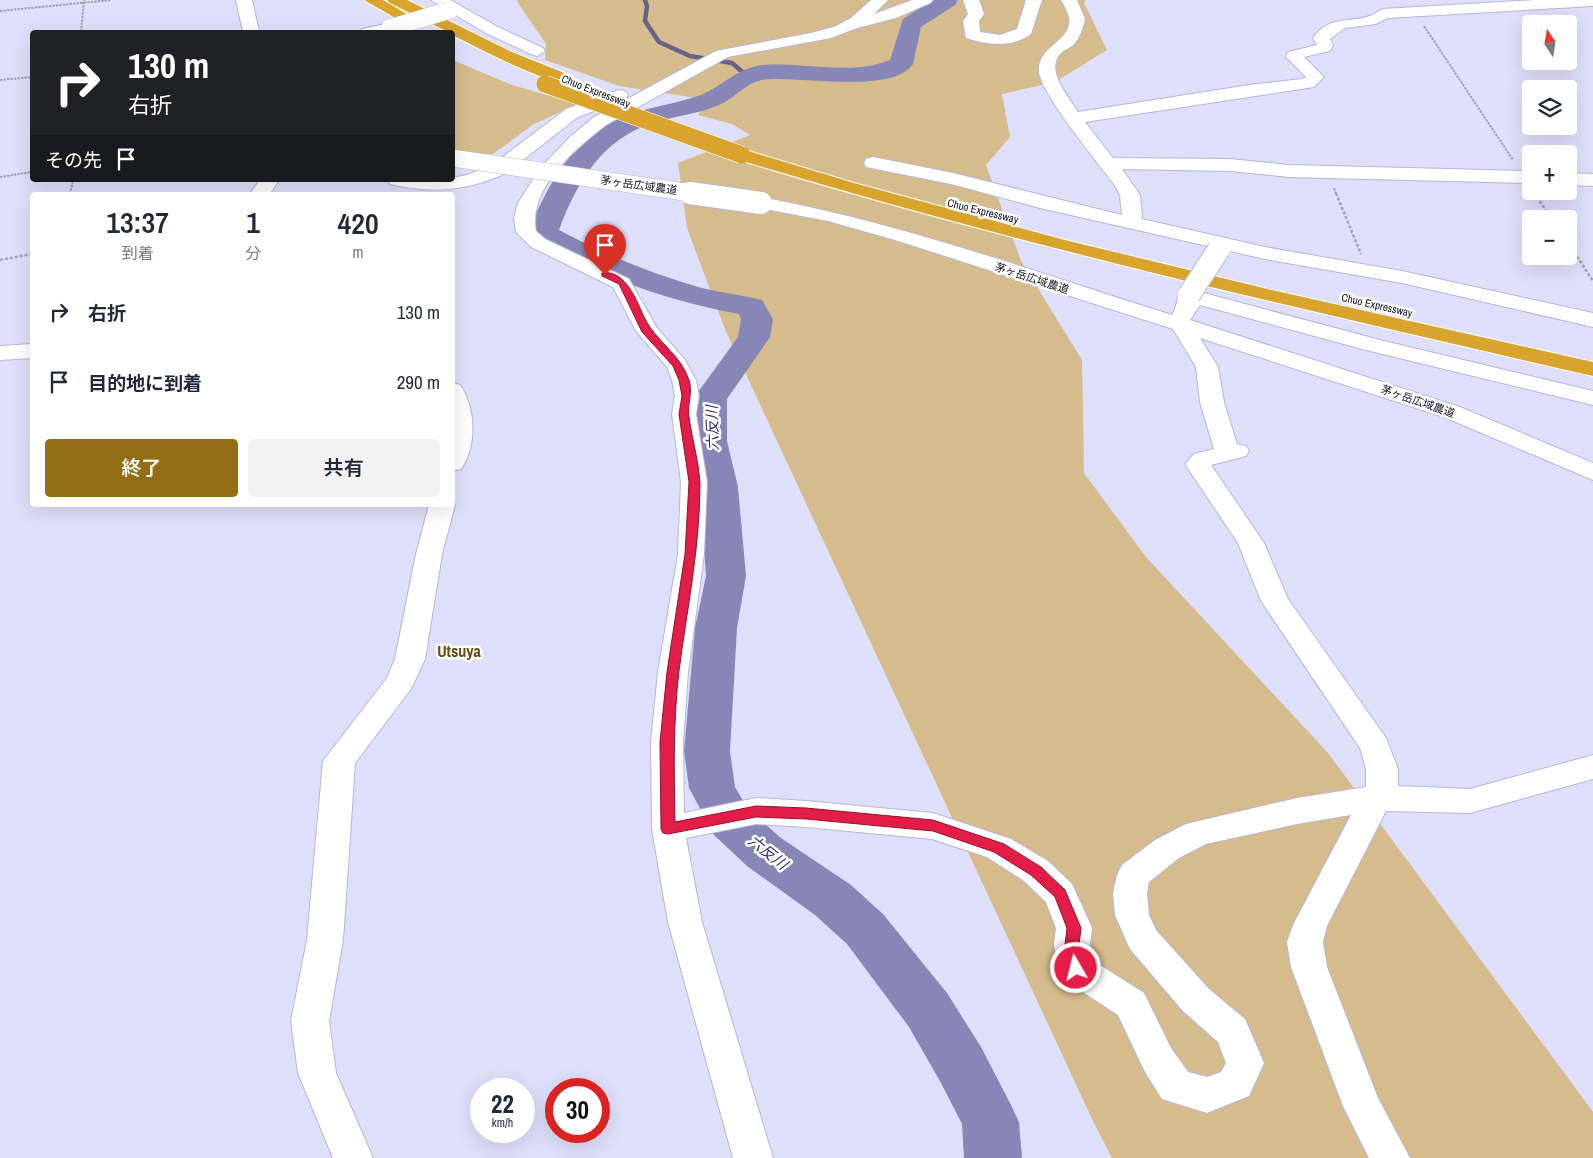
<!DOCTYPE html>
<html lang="ja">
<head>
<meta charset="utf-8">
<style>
	:root { --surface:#fff; --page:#f2f2f3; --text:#1f2937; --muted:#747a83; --accent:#946e17 }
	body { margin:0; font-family:"Archivo Narrow","Noto Sans JP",sans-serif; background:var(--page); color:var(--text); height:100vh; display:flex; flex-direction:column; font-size:19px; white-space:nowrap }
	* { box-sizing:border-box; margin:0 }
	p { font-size:16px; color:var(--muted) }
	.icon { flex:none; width:28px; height:28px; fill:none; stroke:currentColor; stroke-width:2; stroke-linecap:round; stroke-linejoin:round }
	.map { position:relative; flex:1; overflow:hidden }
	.side { position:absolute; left:30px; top:192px; width:425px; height:315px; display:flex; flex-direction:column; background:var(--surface); border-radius:5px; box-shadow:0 5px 20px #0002 }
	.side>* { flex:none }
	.guide { position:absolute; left:30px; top:30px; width:425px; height:152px; border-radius:5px; box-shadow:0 5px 20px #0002; background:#202124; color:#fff; overflow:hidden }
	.needle { width:32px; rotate:348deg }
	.buttons { position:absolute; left:1522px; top:15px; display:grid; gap:10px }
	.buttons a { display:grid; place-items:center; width:55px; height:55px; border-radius:5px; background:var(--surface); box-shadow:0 5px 20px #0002; font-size:25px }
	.speed { position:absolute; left:470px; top:1078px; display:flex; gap:10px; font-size:25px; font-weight:700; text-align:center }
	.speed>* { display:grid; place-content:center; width:65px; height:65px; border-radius:50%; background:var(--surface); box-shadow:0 5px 20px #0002; line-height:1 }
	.speed small { font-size:12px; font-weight:400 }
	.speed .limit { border:8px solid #d22; background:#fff; color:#111 }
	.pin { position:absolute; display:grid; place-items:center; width:42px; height:42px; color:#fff; margin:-51px -21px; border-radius:50% 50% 50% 0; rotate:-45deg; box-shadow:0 0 5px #0007 }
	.pin .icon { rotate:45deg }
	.me { position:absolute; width:55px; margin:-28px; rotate:352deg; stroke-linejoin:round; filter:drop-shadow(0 0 4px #0008) }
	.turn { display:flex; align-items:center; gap:18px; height:105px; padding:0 15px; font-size:22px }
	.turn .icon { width:65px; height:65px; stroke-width:2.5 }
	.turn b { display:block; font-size:35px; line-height:42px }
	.then { display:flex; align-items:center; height:48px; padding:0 15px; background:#0003; gap:10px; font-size:19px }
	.eta { display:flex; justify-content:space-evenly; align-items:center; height:85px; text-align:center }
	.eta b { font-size:30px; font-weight:600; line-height:35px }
	.button { display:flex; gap:10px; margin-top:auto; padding:10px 15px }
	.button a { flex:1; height:58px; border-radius:5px; background:var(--accent); color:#fff; font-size:20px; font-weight:600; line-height:58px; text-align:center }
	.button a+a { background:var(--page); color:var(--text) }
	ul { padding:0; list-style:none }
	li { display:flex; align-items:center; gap:15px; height:70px; padding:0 15px }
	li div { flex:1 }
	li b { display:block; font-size:19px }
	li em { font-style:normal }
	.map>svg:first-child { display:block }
</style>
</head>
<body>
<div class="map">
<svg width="1593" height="1158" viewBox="0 0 1593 1158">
	<rect width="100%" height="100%" fill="#dedffa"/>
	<path fill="#d6bc8c" d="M516,0h570l-2,3 23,47 -52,32 -53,12 8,43 -24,28 35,96 61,99 2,113 62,84 182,196 265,359v46h-481l-19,-37 -368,-792 -38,-101 -9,-65 72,-28 -18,-11 -34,-9 12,-15 -91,-14 -74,-26 1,-16z
		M453,60l59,25 66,19 -44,20 -41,30 -40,-1z"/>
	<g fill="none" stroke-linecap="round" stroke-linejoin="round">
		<path stroke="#64648a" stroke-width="4.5" d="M645,0l2,6 -2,15 14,21 31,14 42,7 14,12"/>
		<path fill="#8686b7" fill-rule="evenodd" d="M932,0h26l-3,5 -34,22 -8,37c-22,32 -118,10 -152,16 -15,3 -27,19 -42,25 -21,9 -44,11 -66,18 -50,15 -77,60 -94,107 45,24 93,44 143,58 20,5 40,7 60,12l11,19 -3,18 -43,62v42l11,46 8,89 -9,52 -7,123 5,36 13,22 33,29 70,47 32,29 64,79 34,54 29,56 9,19 3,36h-58l-2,-34 -21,-41 -32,-56 -62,-83 -32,-29 -68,-49 -33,-31 -25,-47 -5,-37 11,-123 11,-52 -6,-89 -9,-46 2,-42 45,-62 3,-18 -2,-5c-61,-11 -120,-31 -176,-58 -11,-6 -27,-12 -35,-23 18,-46 47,-100 96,-117 25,-9 52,-12 77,-21 24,-10 36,-28 64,-30 42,-3 85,11 125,-5l13,-41z"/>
		<defs>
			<path id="minor" d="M236,0h16l7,32h-16z
				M431,0h19l48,27 45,21 2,3 -8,5 -6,-2 -45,-21z
				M871,0h17l-14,14 38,-14h21l-3,3 -34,15 -39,10 -26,10 -103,19 -122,68c-31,24 -78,63 -70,106l9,8 84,40 28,49 28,32 11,20 3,16 -3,18 11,68 -3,72 -16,118 -5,70 1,71 72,-15 50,3 127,12 78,26 37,22 24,23 20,44 -2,17 2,15 52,33 27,55 17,24 19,5 14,-5 5,-9 -8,-21 -35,-31 -53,-62 -15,-34 -2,-22 4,-18 5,-10 33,-25 31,-16 111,-26 69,-11v-18l-6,-21 -99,-147 -23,-58 -53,-79 9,-10 20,-5 -14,-47 -4,-35 -23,-38 -278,-89 -67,-19 -74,-14 -3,-4 3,-4 7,-2c140,26 275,75 411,118 6,-9 4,-17 9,-25l8,-1 191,51 213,51v14l-227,-55 -166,-45 -10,15 270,87 133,56v17l-149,-63 -244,-79 18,29 6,35 13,42 9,2 3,5 -3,5 -35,9 53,78 24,56 98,139 12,31v17l72,3 123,-34v24l-123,34 -84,-2 -59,115 -4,16 4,25 51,131 32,60h-41l-26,-52 -52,-139 -4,-25 6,-17 58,-110 -54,9 -91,20 -27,14 -30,24 -2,11 2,22 7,15 53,59 36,30 19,44 -15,33 -42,17 -45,-14 -17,-27 -27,-57 -55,-36 -5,-11 -4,-23 2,-17 -10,-26 -22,-21 -37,-24 -55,-18 -126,-12 -50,-3 -70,14 16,84 71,236h-40l-65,-236 -16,-93 -1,-87 7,-70 20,-118 3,-72 -9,-68 3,-18 -3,-16 -5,-13 -31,-36 -23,-44 -82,-40 -15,-15 -2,-14 4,-15 23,-36 29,-30 24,-20 122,-66 95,-18 23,-6 17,-9z
				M963,0h16l5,14 -5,7 1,11 20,3 17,-6 9,-29h16l-11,34c-19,14 -44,11 -65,4l-3,-17 5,-7z
				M1061,0h16l8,19c-2,8 -5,19 -11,25 -3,4 -9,5 -13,9 -17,17 8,44 17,59l171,-27 53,-6 4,-2 -20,-20 2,-5 29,-7 -4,-7c17,-24 38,-14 59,-23 4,-2 6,-4 11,-6l153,-9h57v6l-206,12 -11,6 -31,4 -15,11 3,6 -3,6 -26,6 20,20 -10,10 -229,35 28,36 117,1 59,6 242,6v12l-242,-6 -59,-6 -108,-2 18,26 2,24 123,28 137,24 191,42v14l-191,-44 -137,-24 -225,-51 -89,-24 -85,-17 -2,-4 2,-4 7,-2 80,16 169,42 -2,-20 -6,-11c-15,-20 -74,-91 -75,-113 -2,-25 34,-30 30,-53 -1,-6 -5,-13 -8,-18z
				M390,23l8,5 -2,3 -36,1 2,-3z
				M619,90l6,1 3,4 -3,4 -47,18 -72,56c-38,18 -75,21 -116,11l-2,-4h64v-2l15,-3 25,-10 74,-56z
				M1569,173l24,1v12l-24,-1z
				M260,180h19l-10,15h-20z
				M32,344v14l-32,2v-14z
				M452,383l8,2c16,23 17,61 1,84l-9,2z
				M452,501l3,4 -13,49 -17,105 -14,30 -56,74 -12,177 -14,81 7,52 37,85h-40l-35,-85 -7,-52 16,-81 16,-179 64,-83 8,-19 21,-105 13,-49h23z"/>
			<path id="highway" d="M364,0h19l34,20 -3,3h-10z
				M387,0h20l105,52 55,22 2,4 -2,4c-18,4 -94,-37 -115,-47v-3h-4l-58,-29z
				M742,149l112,34 211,57 207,50 321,72v14c-288,-66 -575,-131 -857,-217l-3,-4 3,-4z"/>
		</defs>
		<use href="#minor" stroke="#b6b6d8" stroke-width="2"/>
		<use href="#highway" stroke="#fff" stroke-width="2"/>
		<path stroke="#a1a2b9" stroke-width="2" stroke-dasharray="2.5 1" stroke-linecap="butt" d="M0,11l111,-11
			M1424,26l89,134
			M81,32l3,-32
			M0,80l32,-3
			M0,177l32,-5
			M1334,188l2,6
			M1534,192l1,2
			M70,194l3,-14"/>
		<path stroke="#a1a2b9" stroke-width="2.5" stroke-dasharray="3 2" stroke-linecap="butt" d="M1336,193l25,61
			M1534,193l18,26
			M70,195v-2
			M1569,244l24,37
			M0,260l32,-6"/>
		<use href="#minor" fill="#fff" fill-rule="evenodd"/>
		<use href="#highway" fill="#d8a42c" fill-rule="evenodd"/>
		<defs>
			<path id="minor-bridge-far1" d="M390,28l60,-18
				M452,158l246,36"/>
			<path id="minor-bridge" d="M690,193l71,10
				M1189,295l30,-46"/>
			<path id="highway-bridge" d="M545,84l197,71"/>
		</defs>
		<use href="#minor-bridge-far1" stroke="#b6b6d8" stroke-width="18" stroke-linecap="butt"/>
		<use href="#minor-bridge" stroke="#b6b6d8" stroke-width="24" stroke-linecap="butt"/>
		<use href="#highway-bridge" stroke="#fff" stroke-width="18" stroke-linecap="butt"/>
		<use href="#minor-bridge-far1" stroke="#fff" stroke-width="17"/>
		<use href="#minor-bridge" stroke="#fff" stroke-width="22"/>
		<use href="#highway-bridge" stroke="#d8a42c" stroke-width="17"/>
	</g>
	<path fill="#e11d48" stroke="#92132f" d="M602,273c24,-4 35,29 43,46 11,22 36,36 44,61 4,13 -2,24 0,37 3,22 10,45 11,67 0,63 -13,125 -21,187 -6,51 -5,101 -4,151l81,-16 50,2 127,12 71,24 37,23 24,23 16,38 -2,17 4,23 -2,4 -5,2 -6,-2 -5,-27 2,-17 -12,-31 -24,-22 -37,-23 -61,-21 -127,-12 -50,-2 -88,17 -5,-1 -2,-4 -1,-87 7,-70 18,-118 4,-72 -10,-68 3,-18 -3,-16 -6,-14 -31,-34 -23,-48 -17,-8z"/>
	<g text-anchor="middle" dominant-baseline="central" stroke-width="5" stroke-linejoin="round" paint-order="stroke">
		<g font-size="11" fill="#151521" stroke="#fff">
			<text transform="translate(596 91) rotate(21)">Chuo Expressway</text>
			<text transform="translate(639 185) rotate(8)">茅ヶ岳広域農道</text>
			<text transform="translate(983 211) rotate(14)">Chuo Expressway</text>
			<text transform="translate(1032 278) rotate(18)">茅ヶ岳広域農道</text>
			<text transform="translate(1377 305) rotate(13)">Chuo Expressway</text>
			<text transform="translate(1418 401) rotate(19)">茅ヶ岳広域農道</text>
		</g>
		<g font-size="15" font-style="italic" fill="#352e6b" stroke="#fff">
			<text transform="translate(712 428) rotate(-92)">六反川</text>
			<text transform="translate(768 852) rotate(38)">六反川</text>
		</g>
		<g font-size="16" font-weight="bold" fill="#63490d" stroke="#fff">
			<text x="459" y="651">Utsuya</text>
		</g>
	</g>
</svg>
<div class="buttons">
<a><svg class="needle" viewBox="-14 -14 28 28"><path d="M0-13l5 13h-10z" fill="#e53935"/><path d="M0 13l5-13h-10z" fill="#747a83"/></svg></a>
<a><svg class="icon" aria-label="layers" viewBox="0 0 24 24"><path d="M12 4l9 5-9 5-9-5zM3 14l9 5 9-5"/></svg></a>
<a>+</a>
<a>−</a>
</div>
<div class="speed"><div>22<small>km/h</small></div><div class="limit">30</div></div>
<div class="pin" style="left:605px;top:275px;background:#d93025"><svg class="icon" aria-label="arrive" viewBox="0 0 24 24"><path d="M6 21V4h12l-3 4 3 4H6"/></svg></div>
<svg class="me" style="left:1076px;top:968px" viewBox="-20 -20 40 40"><circle r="17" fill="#e11d48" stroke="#fff" stroke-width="3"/><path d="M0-11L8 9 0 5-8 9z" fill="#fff"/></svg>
<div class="guide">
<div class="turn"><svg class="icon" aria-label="right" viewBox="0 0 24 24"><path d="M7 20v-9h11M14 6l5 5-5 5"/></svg><div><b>130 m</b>右折</div></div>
<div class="then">その先<svg class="icon" aria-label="arrive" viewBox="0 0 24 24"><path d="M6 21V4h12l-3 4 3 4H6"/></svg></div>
</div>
<section class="side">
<div class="eta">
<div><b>13:37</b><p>到着</p></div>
<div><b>1</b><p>分</p></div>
<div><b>420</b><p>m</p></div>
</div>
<ul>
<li><svg class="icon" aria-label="right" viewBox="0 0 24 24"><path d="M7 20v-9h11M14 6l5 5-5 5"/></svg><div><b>右折</b></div><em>130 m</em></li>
<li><svg class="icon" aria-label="arrive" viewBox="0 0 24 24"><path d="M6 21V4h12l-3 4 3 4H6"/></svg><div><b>目的地に到着</b></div><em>290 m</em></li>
</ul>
<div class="button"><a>終了</a><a>共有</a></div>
</section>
</div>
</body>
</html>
